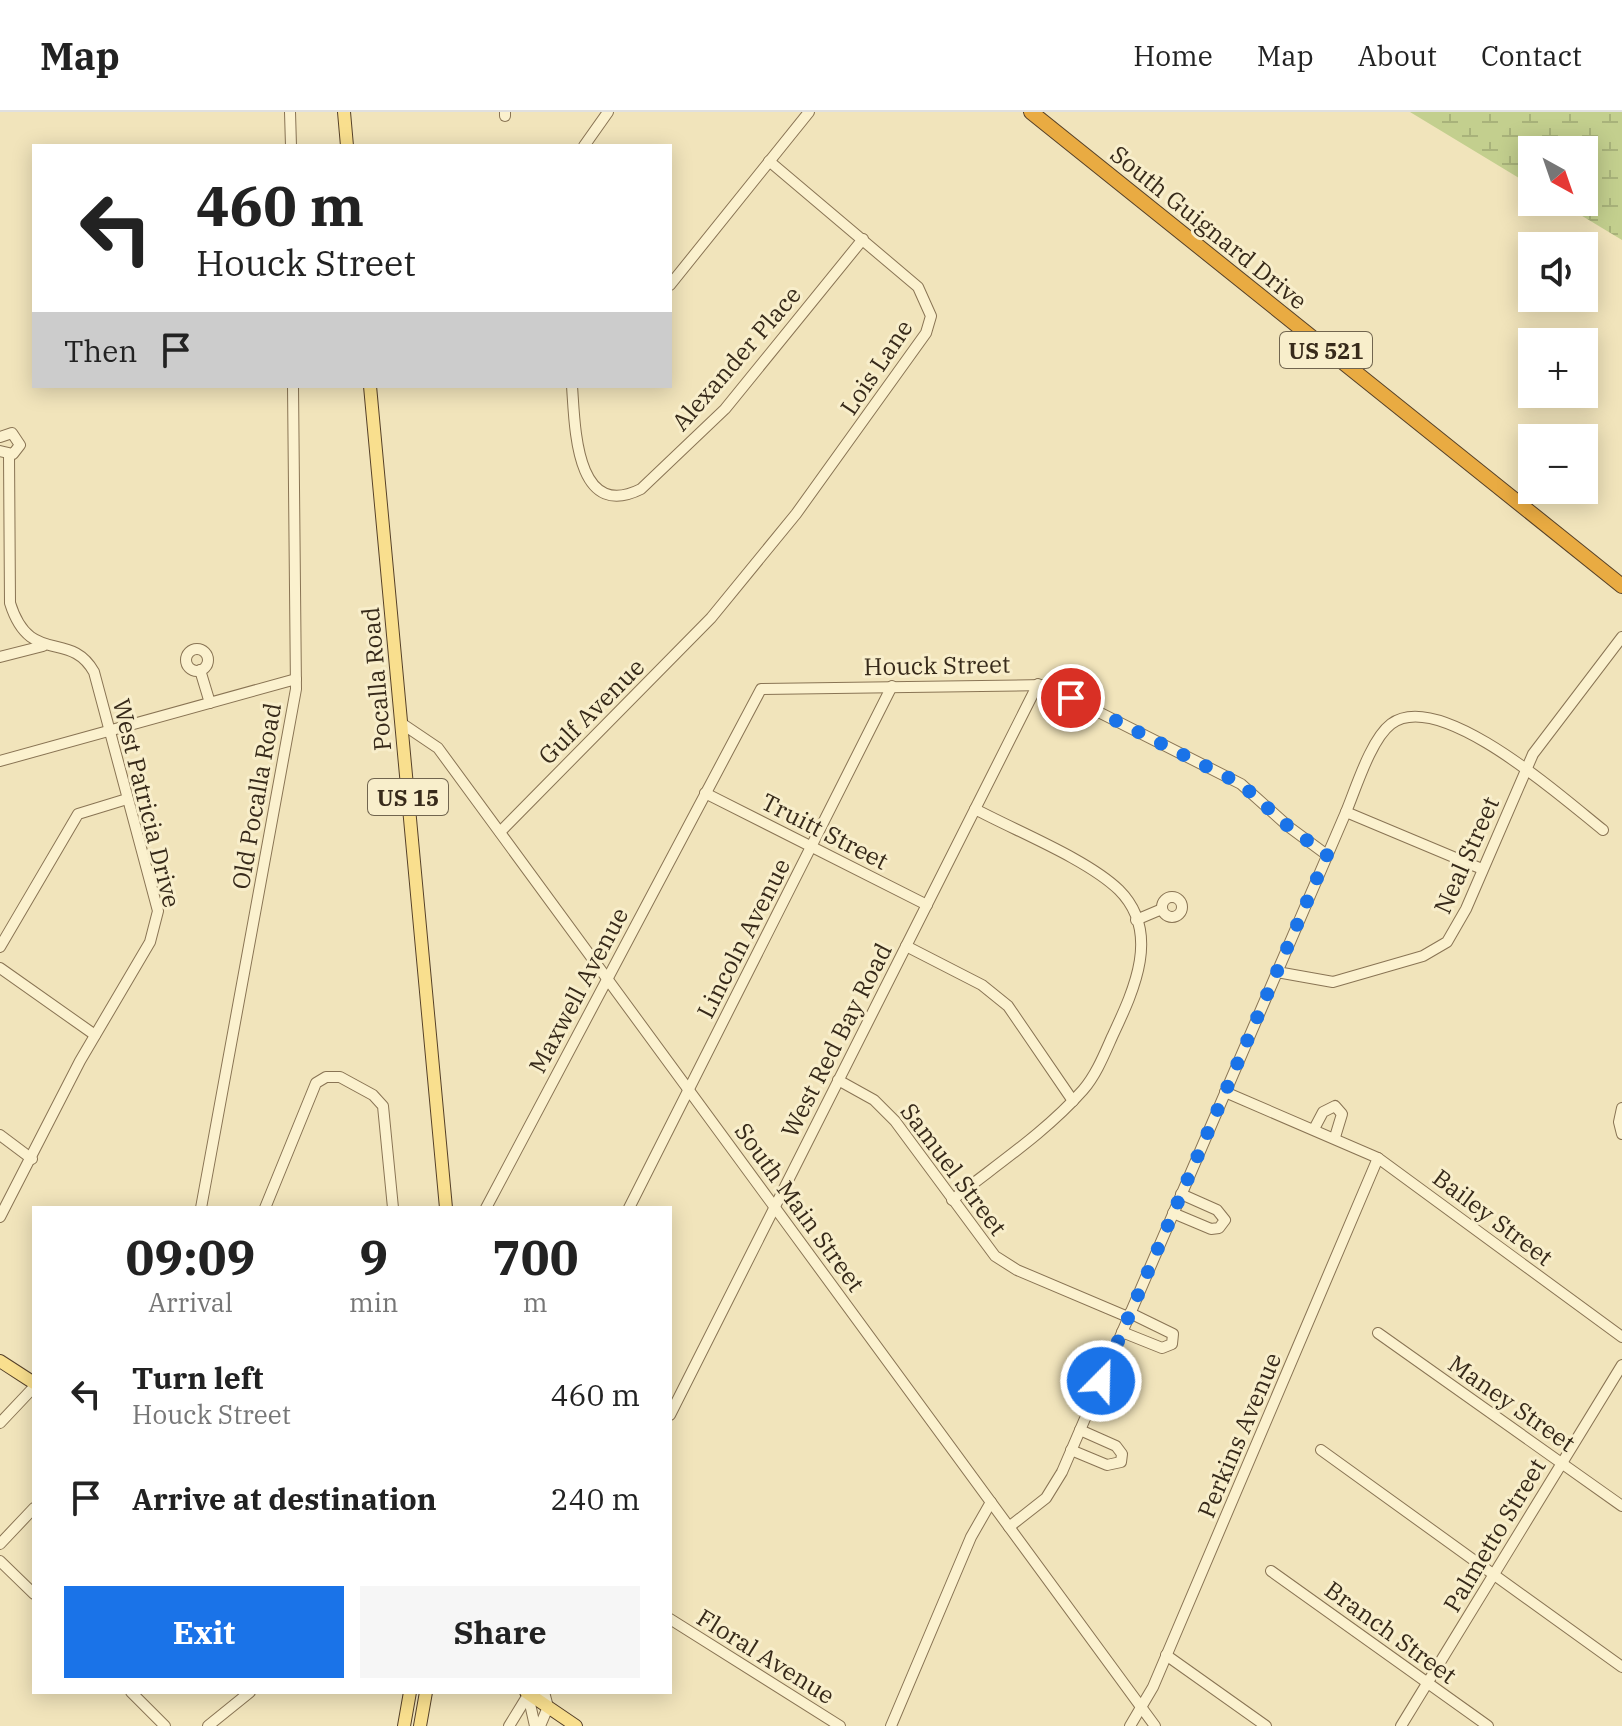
<!DOCTYPE html>
<html lang="en">
<head>
<meta charset="utf-8">
<style>
	body { margin:0; font-family:"IBM Plex Serif",serif; background:#f6f6f6; color:#222; height:100vh; display:flex; flex-direction:column; font-size:30px; white-space:nowrap }
	* { box-sizing:border-box; margin:0 }
	p { font-size:26px; color:#767676 }
	.icon { flex:none; width:44px; height:44px; fill:none; stroke:currentColor; stroke-width:2; stroke-linecap:round; stroke-linejoin:round }
	.map { position:relative; flex:1; overflow:hidden }
	.panel { position:absolute; left:32px; top:1094px; width:640px; height:488px; display:flex; flex-direction:column; background:#fff; border-radius:0px; box-shadow:0 4px 20px #0003 }
	.panel>* { flex:none }
	.hud { position:absolute; left:32px; top:32px; width:640px; height:244px; border-radius:0px; box-shadow:0 4px 20px #0003; background:#fff; color:#222; overflow:hidden }
	.needle { width:52px; rotate:140deg }
	.buttons { position:absolute; left:1518px; top:24px; display:grid; gap:16px }
	.buttons a { display:grid; place-items:center; width:80px; height:80px; border-radius:0px; background:#fff; box-shadow:0 4px 20px #0003; font-size:40px }
	.pin { position:absolute; display:grid; place-items:center; width:68px; height:68px; color:#fff; margin:-34px; border:4px solid #fff; border-radius:50%; box-shadow:0 2px 8px #0007 }
	.me { position:absolute; width:88px; margin:-44px; rotate:23deg; stroke-linejoin:round; filter:drop-shadow(0 0 6px #0008) }
	.turn { display:flex; align-items:center; gap:28px; height:168px; padding:0 32px; font-size:36px }
	.turn .icon { width:104px; height:104px; stroke-width:2.5 }
	.turn b { display:block; font-size:56px; line-height:68px }
	.then { display:flex; align-items:center; height:76px; padding:0 32px; background:#0003; gap:16px; font-size:30px }
	.eta { display:flex; justify-content:space-evenly; align-items:center; height:136px; text-align:center }
	.eta b { font-size:48px; font-weight:700; line-height:56px }
	.primary-button { display:flex; gap:16px; margin-top:auto; padding:16px 32px }
	.primary-button a { flex:1; height:92px; border-radius:0px; background:#1a73e8; color:#fff; font-size:32px; font-weight:700; line-height:92px; text-align:center }
	.primary-button a+a { background:#f6f6f6; color:#222 }
	ul { padding:0; list-style:none }
	li { display:flex; align-items:center; gap:24px; height:104px; padding:0 32px }
	li div { flex:1 }
	li b { display:block; font-size:30px }
	li em { font-style:normal }
	header { display:flex; align-items:center; gap:48px; box-sizing:border-box; height:112px; padding:0 40px; background:#fff; border-bottom:2px solid #e0e0e0 }
	header strong { font-size:38px }
	nav { display:flex; gap:44px; margin-inline-start:auto; font-size:28px }
	.map>svg:first-child { display:block }
	.wetland { fill:url(#wetland-marsh) }
	.lines { fill:none; stroke-linecap:round; stroke-linejoin:round }
	.minor-casing { stroke:#897454; stroke-width:12 }
	.major-casing { stroke:#564129; stroke-width:14 }
	.highway-casing { stroke:#564129; stroke-width:16 }
	.minor { stroke:#fbf1ce; stroke-width:10 }
	.major { stroke:#f9df8e; stroke-width:12 }
	.highway { stroke:#e9ab42; stroke-width:14 }
	.route { stroke:#1a73e8; stroke-width:14; stroke-dasharray:0 25.2 }
	.labels { text-anchor:middle; dominant-baseline:central; stroke-width:6; stroke-linejoin:round; paint-order:stroke }
	.shield { fill:#f8eecb; stroke:#71654f; stroke-width:2 }
	.shield-label { font-size:22px; font-weight:bold; fill:#372a1a }
	.street-label { font-size:24px; fill:#372a1a; stroke:#f8eecb }
</style>
</head>
<body>
<header>
<strong>Map</strong>
<nav><a>Home</a><a>Map</a><a>About</a><a>Contact</a></nav>
</header>
<div class="map">
<svg width="1622" height="1614" viewBox="0 0 1622 1614">
	<defs>
		<pattern id="wetland-marsh" width="20" height="14" patternUnits="userSpaceOnUse" patternTransform="scale(2)"><rect width="20" height="14" fill="#c3cf8e"/><path d="M1 5h8M5 5V1M11 12h8M15 12V8" fill="none" stroke="#a8b27a"/></pattern>
	</defs>
	<rect width="100%" height="100%" fill="#f1e4bb"/>
	<polygon class="wetland" points="1410,0 1622,0 1622,128 1559,90 1584,90 1584,38 1532,38 1532,74"/>
	<g class="lines">
		<g class="minor-casing">
			<g id="minor">
				<polyline points="290,0 291,34"/>
				<polyline points="505,0 505,4"/>
				<polyline points="584,34 608,0"/>
				<polyline points="670,173 809,0"/>
				<path d="M572,274C575,314 575,410 641,377L725,297L863,127"/>
				<polyline points="0,325 12,321 20,333 13,342 0,339"/>
				<circle cx="197" cy="548" r="11"/>
				<polyline points="0,545 43,534"/>
				<polyline points="200,558 210,591"/>
				<polyline points="401,611 438,636 1155,1614"/>
				<polyline points="0,649 296,567"/>
				<polyline points="705,681 927,793"/>
				<polyline points="1346,700 1482,757"/>
				<polyline points="500,720 711,506 796,402 926,221 931,204 918,175 769,49"/>
				<circle cx="1172" cy="795" r="10"/>
				<polyline points="1136,808 1162,797"/>
				<polyline points="906,834 982,873 1008,894 1073,989"/>
				<polyline points="0,835 78,702 127,687"/>
				<polyline points="0,856 95,923"/>
				<polyline points="1277,860 1333,870 1423,844 1447,830 1466,797 1533,642 1622,525"/>
				<polyline points="838,968 874,988 895,1009 995,1144 1017,1158 1128,1205"/>
				<polyline points="1225,980 1378,1046 1622,1225"/>
				<polyline points="1622,996 1619,1010 1622,1022"/>
				<polyline points="1314,1017 1323,1000 1335,994 1342,1002 1335,1025"/>
				<polyline points="0,1023 32,1047"/>
				<path d="M952,1088C996,1053 1046,1020 1083,978C1096,963 1104,943 1112,925C1133,880 1162,821 1119,778C1087,747 1016,719 975,697"/>
				<polyline points="201,1096 296,577 293,274"/>
				<polyline points="265,1096 316,971 326,965 340,965 373,983 383,994 393,1096"/>
				<polyline points="486,1096 761,577 1045,573 1241,672 1289,715 1327,743"/>
				<polyline points="629,1096 892,574"/>
				<polyline points="1173,1101 1211,1117 1219,1116 1225,1108 1217,1098 1181,1082"/>
				<path d="M0,1105L80,949L150,830L158,799L94,560C70,517 30,555 10,491L9,343"/>
				<polyline points="1122,1220 1162,1236 1172,1232 1173,1222 1130,1201"/>
				<polyline points="1378,1221 1622,1394"/>
				<polyline points="670,1303 1038,572"/>
				<polyline points="0,1311 34,1275"/>
				<polyline points="1071,1338 1107,1353 1121,1350 1122,1342 1116,1334 1080,1318"/>
				<polyline points="1321,1338 1622,1555"/>
				<path d="M1009,1415L1046,1386L1062,1360L1346,700C1356,676 1371,627 1391,612C1440,575 1565,688 1603,718"/>
				<polyline points="0,1432 34,1396"/>
				<polyline points="0,1449 34,1482"/>
				<polyline points="1271,1459 1488,1614"/>
				<polyline points="670,1507 840,1614"/>
				<polyline points="1166,1543 1266,1614"/>
				<polyline points="131,1580 165,1614"/>
				<polyline points="528,1583 535,1614"/>
				<polyline points="208,1614 250,1580"/>
				<polyline points="509,1614 528,1583"/>
				<polyline points="540,1614 548,1595 544,1580"/>
				<polyline points="891,1614 971,1425 991,1390"/>
				<polyline points="1130,1614 1153,1575 1378,1046"/>
				<polyline points="1401,1614 1622,1253"/>
			</g>
		</g>
		<g class="major-casing">
			<g id="major">
				<polyline points="344,0 347,34"/>
				<polyline points="370,274 446,1096"/>
				<polyline points="0,1249 34,1271"/>
				<polyline points="526,1580 576,1614"/>
				<polyline points="404,1614 410,1580"/>
				<polyline points="420,1614 426,1580"/>
			</g>
		</g>
		<g class="highway-casing">
			<polyline id="highway" points="1031,0 1622,474"/>
		</g>
		<use href="#minor" class="minor"/>
		<use href="#major" class="major"/>
		<use href="#highway" class="highway"/>
	</g>
	<g class="lines">
		<polyline class="route" points="1071,586 1241,672 1289,715 1327,743 1101,1269"/>
	</g>
	<g class="labels">
		<g class="shield">
			<rect x="1280" y="220" width="92" height="36" rx="6"/>
			<rect x="368" y="667" width="80" height="36" rx="6"/>
		</g>
		<g class="shield-label">
			<text x="1326" y="238">US 521</text>
			<text x="408" y="685">US 15</text>
		</g>
		<g class="street-label">
			<text transform="translate(1209 115) rotate(39)">South Guignard Drive</text>
			<text transform="translate(736 246) rotate(-49)">Alexander Place</text>
			<text transform="translate(876 255) rotate(-56)">Lois Lane</text>
			<text transform="translate(937 553) rotate(-1)">Houck Street</text>
			<text transform="translate(376 567) rotate(-95)">Pocalla Road</text>
			<text transform="translate(591 599) rotate(-45)">Gulf Avenue</text>
			<text transform="translate(256 684) rotate(-80)">Old Pocalla Road</text>
			<text transform="translate(147 691) rotate(76)">West Patricia Drive</text>
			<text transform="translate(825 719) rotate(27)">Truitt Street</text>
			<text transform="translate(1466 743) rotate(-66)">Neal Street</text>
			<text transform="translate(743 826) rotate(-63)">Lincoln Avenue</text>
			<text transform="translate(578 878) rotate(-62)">Maxwell Avenue</text>
			<text transform="translate(836 928) rotate(-63)">West Red Bay Road</text>
			<text transform="translate(954 1057) rotate(53)">Samuel Street</text>
			<text transform="translate(800 1095) rotate(54)">South Main Street</text>
			<text transform="translate(1493 1105) rotate(37)">Bailey Street</text>
			<text transform="translate(1512 1291) rotate(35)">Maney Street</text>
			<text transform="translate(1239 1323) rotate(-67)">Perkins Avenue</text>
			<text transform="translate(1494 1423) rotate(-59)">Palmetto Street</text>
			<text transform="translate(1391 1520) rotate(36)">Branch Street</text>
			<text transform="translate(766 1544) rotate(32)">Floral Avenue</text>
		</g>
	</g>
</svg>
<div class="buttons">
<a><svg class="needle" viewBox="-14 -14 28 28"><path d="M0-13l5 13h-10z" fill="#e53935"/><path d="M0 13l5-13h-10z" fill="#767676"/></svg></a>
<a><svg class="icon" aria-label="sound" viewBox="0 0 24 24"><path d="M4 9h4l5-4v14l-5-4H4zM17 9q2 3 0 6"/></svg></a>
<a>+</a>
<a>−</a>
</div>
<div class="pin" style="left:1071px;top:586px;background:#d93025"><svg class="icon" aria-label="arrive" viewBox="0 0 24 24"><path d="M6 21V4h12l-3 4 3 4H6"/></svg></div>
<svg class="me" style="left:1101px;top:1269px" viewBox="-20 -20 40 40"><circle r="17" fill="#1a73e8" stroke="#fff" stroke-width="3"/><path d="M0-11L8 9 0 5-8 9z" fill="#fff"/></svg>
<div class="hud">
<div class="turn"><svg class="icon" aria-label="left" viewBox="0 0 24 24"><path d="M17 20v-9H6M10 6l-5 5 5 5"/></svg><div><b>460 m</b>Houck Street</div></div>
<div class="then">Then<svg class="icon" aria-label="arrive" viewBox="0 0 24 24"><path d="M6 21V4h12l-3 4 3 4H6"/></svg></div>
</div>
<section class="panel">
<div class="eta">
<div><b>09:09</b><p>Arrival</p></div>
<div><b>9</b><p>min</p></div>
<div><b>700</b><p>m</p></div>
</div>
<ul>
<li><svg class="icon" aria-label="left" viewBox="0 0 24 24"><path d="M17 20v-9H6M10 6l-5 5 5 5"/></svg><div><b>Turn left</b><p>Houck Street</p></div><em>460 m</em></li>
<li><svg class="icon" aria-label="arrive" viewBox="0 0 24 24"><path d="M6 21V4h12l-3 4 3 4H6"/></svg><div><b>Arrive at destination</b></div><em>240 m</em></li>
</ul>
<div class="primary-button"><a>Exit</a><a>Share</a></div>
</section>
</div>
</body>
</html>
